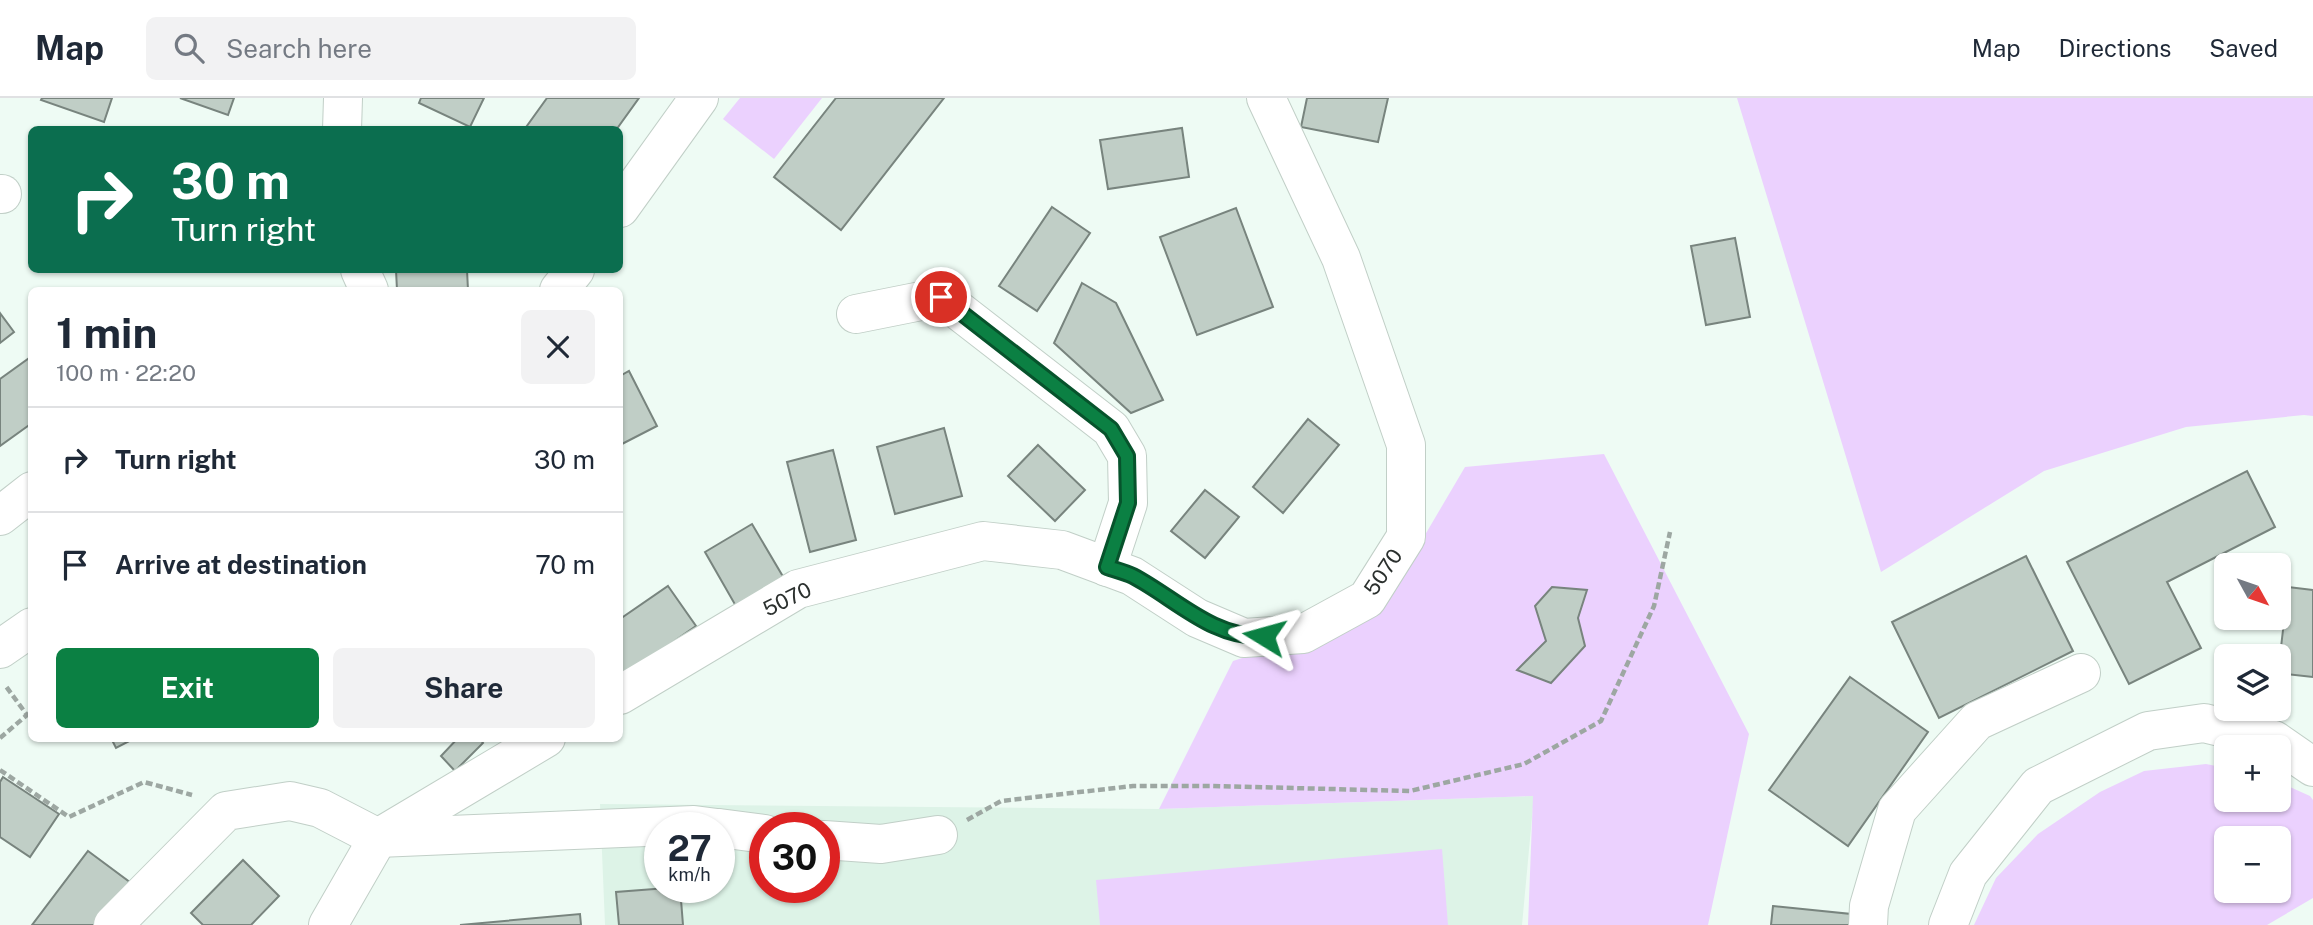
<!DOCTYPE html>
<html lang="en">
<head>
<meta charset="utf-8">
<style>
	body { margin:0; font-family:"Public Sans",sans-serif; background:#f2f2f3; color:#1f2937; height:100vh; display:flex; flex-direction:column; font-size:26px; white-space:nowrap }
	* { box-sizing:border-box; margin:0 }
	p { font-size:23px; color:#747a83 }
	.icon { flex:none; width:38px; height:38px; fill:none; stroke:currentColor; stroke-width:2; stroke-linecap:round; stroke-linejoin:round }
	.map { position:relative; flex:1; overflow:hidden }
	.side { position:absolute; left:28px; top:189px; width:595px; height:455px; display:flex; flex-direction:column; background:#fff; border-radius:10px; box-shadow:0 2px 5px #0004 }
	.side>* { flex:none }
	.banner { position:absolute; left:28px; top:28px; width:595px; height:147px; border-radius:10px; box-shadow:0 2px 5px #0004; background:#0b6e4f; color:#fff; overflow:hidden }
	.needle { width:46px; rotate:130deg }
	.controls { position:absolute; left:2214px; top:455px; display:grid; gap:14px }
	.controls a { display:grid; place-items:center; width:77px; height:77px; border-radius:10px; background:#fff; box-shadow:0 2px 5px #0004; font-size:35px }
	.speed { position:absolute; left:644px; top:714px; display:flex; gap:14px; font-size:35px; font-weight:700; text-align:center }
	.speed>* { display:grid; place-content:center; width:91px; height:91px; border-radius:50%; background:#fff; box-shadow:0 2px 5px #0004; line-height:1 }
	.speed small { font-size:18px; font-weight:400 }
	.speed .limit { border:10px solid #d22; background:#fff; color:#111 }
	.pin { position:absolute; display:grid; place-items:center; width:60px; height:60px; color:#fff; margin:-30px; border:4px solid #fff; border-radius:50%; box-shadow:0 2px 7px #0007 }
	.me { position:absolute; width:77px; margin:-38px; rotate:278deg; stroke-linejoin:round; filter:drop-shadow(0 0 5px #0008) }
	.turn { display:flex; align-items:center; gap:24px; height:147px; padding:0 28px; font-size:32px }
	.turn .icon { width:91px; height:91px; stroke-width:2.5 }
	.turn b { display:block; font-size:49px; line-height:60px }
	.round { display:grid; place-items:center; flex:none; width:74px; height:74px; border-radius:10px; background:#f2f2f3 }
	.headline { display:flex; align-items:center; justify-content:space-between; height:119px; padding:0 28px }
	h1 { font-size:42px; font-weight:700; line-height:52px }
	.action { display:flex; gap:14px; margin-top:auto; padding:14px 28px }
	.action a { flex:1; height:80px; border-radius:10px; background:#0b8043; color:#fff; font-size:28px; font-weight:700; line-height:80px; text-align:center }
	.action a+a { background:#f2f2f3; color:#1f2937 }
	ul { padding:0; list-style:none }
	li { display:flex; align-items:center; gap:21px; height:105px; padding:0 28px; border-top:2px solid #e0e1e3 }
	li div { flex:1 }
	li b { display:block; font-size:26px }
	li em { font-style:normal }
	header { display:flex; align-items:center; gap:42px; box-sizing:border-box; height:98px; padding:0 35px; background:#fff; border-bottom:2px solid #e0e1e3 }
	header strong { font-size:33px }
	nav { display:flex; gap:38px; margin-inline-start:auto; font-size:24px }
	.search { width:490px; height:63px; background:#f2f2f3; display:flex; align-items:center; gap:18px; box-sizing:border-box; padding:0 24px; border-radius:10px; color:#747a83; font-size:26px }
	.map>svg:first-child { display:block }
	.built { fill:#ddf3e7; fill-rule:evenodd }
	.green { fill:#ebd1fe; fill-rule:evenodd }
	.building { fill:#c0cec6; stroke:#78847e; stroke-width:2 }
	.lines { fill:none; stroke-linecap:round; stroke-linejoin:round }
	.minor-casing { stroke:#c1cfc7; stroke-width:40 }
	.path { stroke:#9da7a2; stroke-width:4.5; stroke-dasharray:7 3.5; stroke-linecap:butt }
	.minor { stroke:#fff; stroke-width:38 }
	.route-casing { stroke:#07532c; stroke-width:18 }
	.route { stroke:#0b8043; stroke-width:12 }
	.labels { text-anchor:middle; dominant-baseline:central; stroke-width:7; stroke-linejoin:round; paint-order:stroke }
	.street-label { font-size:21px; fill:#2b302e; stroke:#fff }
</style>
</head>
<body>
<header>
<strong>Map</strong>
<div class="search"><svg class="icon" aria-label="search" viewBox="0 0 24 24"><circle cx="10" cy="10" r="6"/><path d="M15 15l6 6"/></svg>Search here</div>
<nav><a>Map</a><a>Directions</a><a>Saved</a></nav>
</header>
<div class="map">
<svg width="2313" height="827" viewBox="0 0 2313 827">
	<rect width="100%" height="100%" fill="#eefbf4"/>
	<path class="built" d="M1534,698L1522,827H605L600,706L1159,711ZM660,730H719V789H660ZM765,730H824V789H765Z"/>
	<g class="green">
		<polygon points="740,0 822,0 774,61 723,21"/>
		<polygon points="1737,0 2313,0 2313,318 2304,317 2186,329 2044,373 1881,474"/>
		<polygon points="1604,356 1749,636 1708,827 1528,827 1533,698 1159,711 1233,563 1379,515 1465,369"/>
		<path d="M2206,666L2226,670V702H2278L2279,684L2310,698L2313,702V800L2267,827H1974L1996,780L2038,736L2100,694L2144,673ZM2226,740H2278V793H2226Z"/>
		<polygon points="1442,751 1448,827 1100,827 1096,782"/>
	</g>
	<g class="building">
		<polygon points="42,0 112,0 104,24 41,2"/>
		<polygon points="180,0 234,0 228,17"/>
		<polygon points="421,0 484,0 470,29 419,5"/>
		<polygon points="547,0 639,0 616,32 524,32"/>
		<polygon points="836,0 944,0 841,132 774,79"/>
		<polygon points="1307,0 1388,0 1378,44 1301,29"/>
		<polygon points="1182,30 1189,79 1108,91 1100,42"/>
		<polygon points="1052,109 1090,135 1037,213 999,188"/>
		<polygon points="1236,110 1273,209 1197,237 1160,139"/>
		<polygon points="1735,140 1750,219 1706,227 1691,148"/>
		<polygon points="396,172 467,172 468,192 397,192"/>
		<polygon points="1082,185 1116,205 1163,302 1131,315 1054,245"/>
		<polygon points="0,215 14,234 0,245"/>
		<polygon points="32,258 32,325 0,348 0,281"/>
		<polygon points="629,273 657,328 620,347 620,278"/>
		<polygon points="1308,321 1339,347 1283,415 1253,389"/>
		<polygon points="944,330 962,398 895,416 877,349"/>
		<polygon points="1038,347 1085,392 1055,423 1008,378"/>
		<polygon points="833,352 856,442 810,454 787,364"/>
		<polygon points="2247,373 2275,429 2167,484 2201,550 2129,586 2067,464"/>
		<polygon points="1205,392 1239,419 1205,460 1171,433"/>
		<polygon points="752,426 785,482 737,510 705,454"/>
		<polygon points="2026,458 2073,553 1939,620 1892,524"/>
		<polygon points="668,488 696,528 622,579 620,576 620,521"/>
		<polygon points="1552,489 1587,492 1578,520 1585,548 1551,585 1517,572 1546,543 1535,508"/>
		<polygon points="2288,489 2313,492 2313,579 2278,575"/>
		<polygon points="1850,579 1928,634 1848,748 1769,692"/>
		<polygon points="111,640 135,640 116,650"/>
		<polygon points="458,640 479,640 483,645 455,673 441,658"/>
		<polygon points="3,679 59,716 30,759 0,739 0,684"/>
		<polygon points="88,753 131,785 99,827 32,827"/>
		<polygon points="243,762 279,798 251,827 203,827 191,815"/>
		<polygon points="680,789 683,827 619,827 616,794"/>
		<polygon points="1773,808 1851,816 1850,827 1771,827"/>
		<polygon points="580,816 581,827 460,827"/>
	</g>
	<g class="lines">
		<g class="minor-casing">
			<g id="minor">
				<polyline points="342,32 343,0"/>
				<polyline points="0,96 2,96"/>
				<polyline points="620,110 699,0"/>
				<polyline points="360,172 369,192"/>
				<polyline points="559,192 575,172"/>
				<polyline points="856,216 941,199 1111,331 1127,358 1128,405 1107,469"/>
				<polyline points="0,418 32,393"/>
				<polyline points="0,551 32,529"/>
				<polyline points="620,597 798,491 983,443 1062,452 1132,478 1197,520 1244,540 1303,536 1367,501 1406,439 1406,347 1341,160 1266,0"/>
				<polyline points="719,730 765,736"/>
				<polyline points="824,742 881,746 938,737"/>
				<polyline points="113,827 226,713 290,703 320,710 378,740 694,727 717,730"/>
				<polyline points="328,827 378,740 546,640"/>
				<polyline points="1868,827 1869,808 1897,712 1977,623 2081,575"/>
				<polyline points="1948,827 1968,776 2038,688 2148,633 2204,625 2274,642 2313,669"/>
			</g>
		</g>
		<g class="path">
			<polyline points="0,640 27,617 5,587"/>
			<polyline points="0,672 69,719 144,684 192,697"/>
			<polyline points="967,722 1001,703 1133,688 1213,688 1410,693 1524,666 1601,623 1654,508 1670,434"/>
		</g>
		<use href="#minor" class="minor"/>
	</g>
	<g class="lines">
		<g class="route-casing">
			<path id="route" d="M941,199L1111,331L1127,358L1128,405L1107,469C1116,472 1125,474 1133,478C1175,500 1213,541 1264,538"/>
		</g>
		<use href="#route" class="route"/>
	</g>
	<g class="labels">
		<g class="street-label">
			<text transform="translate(1383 474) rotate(-56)">5070</text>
			<text transform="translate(787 501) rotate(-26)">5070</text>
		</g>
	</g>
</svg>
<div class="controls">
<a><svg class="needle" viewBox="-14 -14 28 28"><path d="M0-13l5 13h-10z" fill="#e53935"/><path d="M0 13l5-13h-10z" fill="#747a83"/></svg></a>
<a><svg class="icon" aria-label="layers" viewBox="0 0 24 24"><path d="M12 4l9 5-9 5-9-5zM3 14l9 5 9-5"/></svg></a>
<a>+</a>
<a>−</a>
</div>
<div class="speed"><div>27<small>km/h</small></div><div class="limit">30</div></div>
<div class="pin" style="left:941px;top:199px;background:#d93025"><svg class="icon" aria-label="arrive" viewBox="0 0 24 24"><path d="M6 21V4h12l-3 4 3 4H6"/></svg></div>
<svg class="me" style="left:1264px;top:538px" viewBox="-20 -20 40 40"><path d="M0-17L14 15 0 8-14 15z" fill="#0b8043" stroke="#fff" stroke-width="4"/></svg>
<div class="banner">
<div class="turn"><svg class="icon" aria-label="right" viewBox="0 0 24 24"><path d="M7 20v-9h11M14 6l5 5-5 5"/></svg><div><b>30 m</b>Turn right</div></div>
</div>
<section class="side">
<div class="headline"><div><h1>1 min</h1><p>100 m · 22:20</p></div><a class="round"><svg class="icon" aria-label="close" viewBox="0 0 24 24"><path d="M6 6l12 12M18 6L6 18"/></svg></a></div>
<ul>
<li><svg class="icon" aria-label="right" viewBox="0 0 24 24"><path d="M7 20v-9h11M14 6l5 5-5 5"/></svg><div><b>Turn right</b></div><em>30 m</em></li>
<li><svg class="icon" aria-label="arrive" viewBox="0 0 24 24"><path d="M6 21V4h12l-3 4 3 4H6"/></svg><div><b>Arrive at destination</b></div><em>70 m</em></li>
</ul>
<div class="action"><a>Exit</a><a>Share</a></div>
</section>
</div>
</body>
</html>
